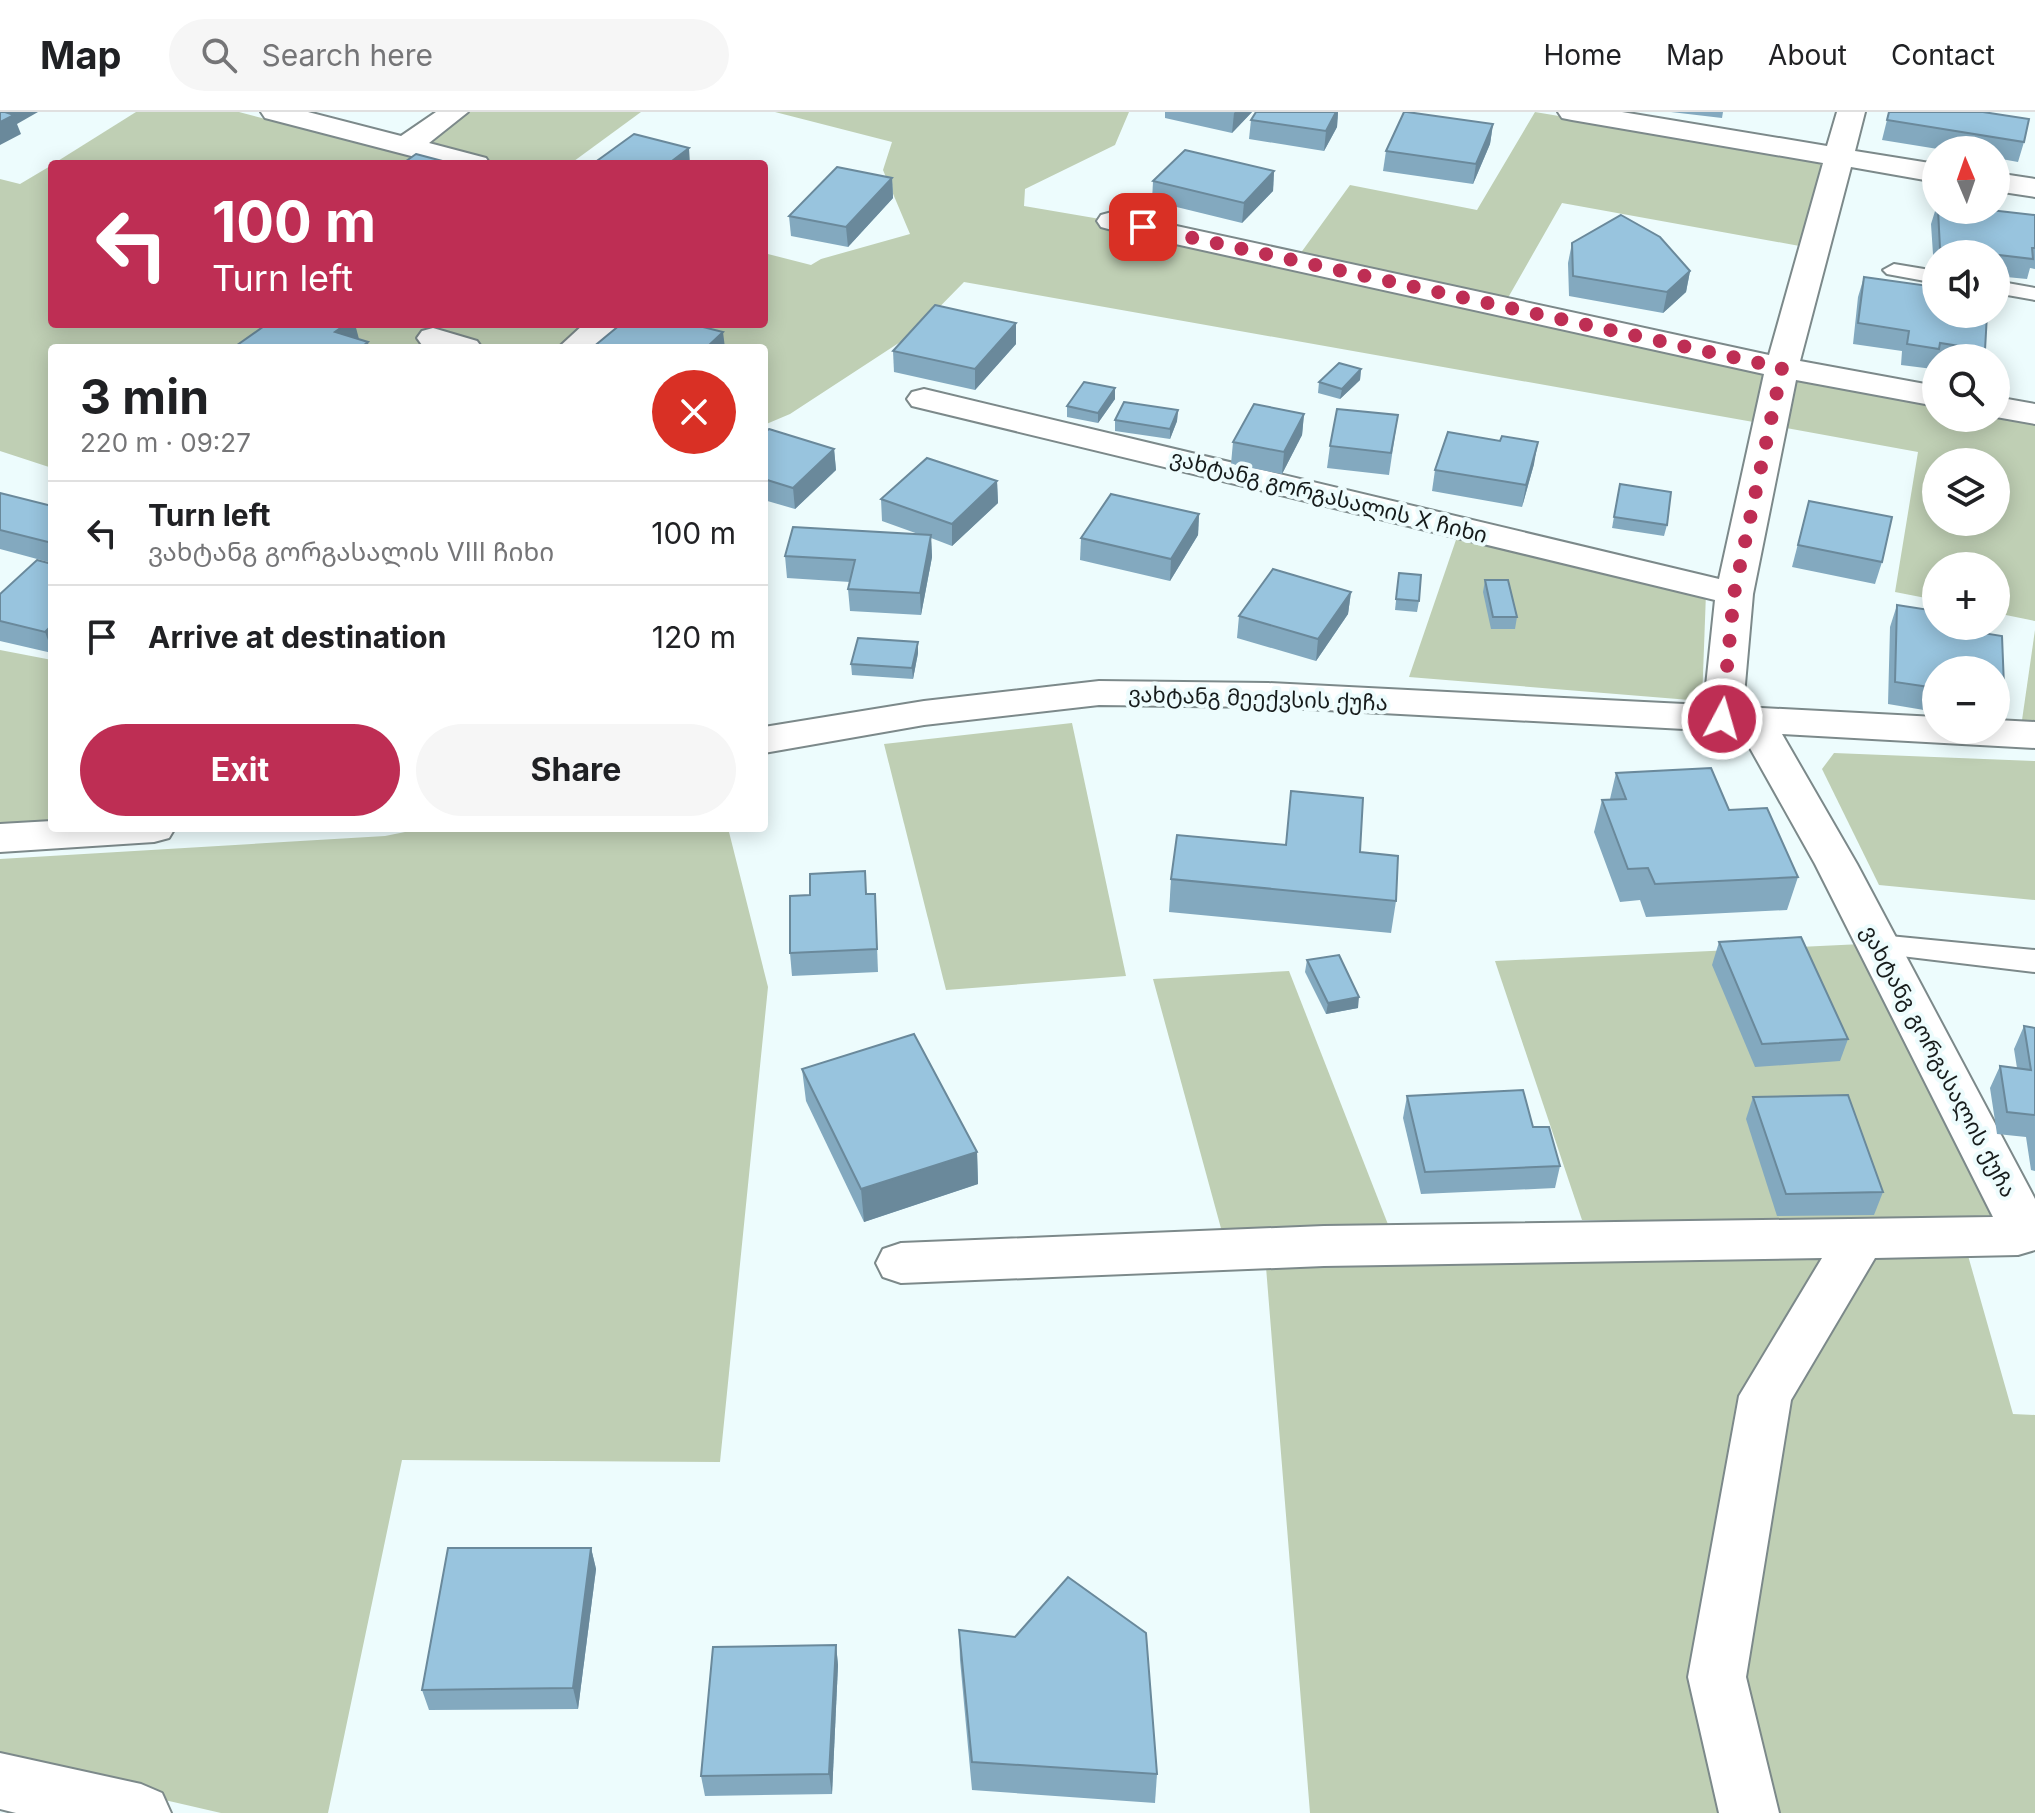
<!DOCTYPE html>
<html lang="en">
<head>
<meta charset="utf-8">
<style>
	body { margin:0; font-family:Inter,"Noto Sans Georgian",sans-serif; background:#f6f6f6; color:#202124; height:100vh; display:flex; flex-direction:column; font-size:30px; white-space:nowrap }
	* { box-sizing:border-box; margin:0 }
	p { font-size:26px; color:#757577 }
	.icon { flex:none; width:44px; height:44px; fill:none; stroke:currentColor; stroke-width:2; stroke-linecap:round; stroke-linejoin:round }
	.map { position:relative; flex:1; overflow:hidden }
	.sheet { position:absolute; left:48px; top:232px; width:720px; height:488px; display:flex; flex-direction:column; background:#fff; border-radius:8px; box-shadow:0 4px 20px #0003 }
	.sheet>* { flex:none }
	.guide { position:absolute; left:48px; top:48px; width:720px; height:168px; border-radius:8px; box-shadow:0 4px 20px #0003; background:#be2e54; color:#fff; overflow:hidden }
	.needle { width:52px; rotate:358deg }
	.controls { position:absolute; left:1922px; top:24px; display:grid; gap:16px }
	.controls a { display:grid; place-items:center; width:88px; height:88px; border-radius:50%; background:#fff; box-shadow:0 4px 20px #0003; font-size:40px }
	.pin { position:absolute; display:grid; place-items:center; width:68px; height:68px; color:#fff; margin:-34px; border-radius:16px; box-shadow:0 4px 12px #0006 }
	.me { position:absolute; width:88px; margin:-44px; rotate:6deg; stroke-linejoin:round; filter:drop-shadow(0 0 6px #0008) }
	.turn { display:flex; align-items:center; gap:28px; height:168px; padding:0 32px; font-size:36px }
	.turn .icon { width:104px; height:104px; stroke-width:2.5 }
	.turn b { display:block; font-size:56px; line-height:68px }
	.round { display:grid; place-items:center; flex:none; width:84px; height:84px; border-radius:42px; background:#f6f6f6 }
	.summary { display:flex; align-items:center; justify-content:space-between; height:136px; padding:0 32px }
	h1 { font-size:48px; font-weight:700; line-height:60px }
	.action { display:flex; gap:16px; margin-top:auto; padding:16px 32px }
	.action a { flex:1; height:92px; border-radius:48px; background:#be2e54; color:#fff; font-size:32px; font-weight:700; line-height:92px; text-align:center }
	.action a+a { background:#f6f6f6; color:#202124 }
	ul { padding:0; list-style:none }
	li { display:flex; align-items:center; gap:24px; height:104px; padding:0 32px; border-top:2px solid #e0e0e0 }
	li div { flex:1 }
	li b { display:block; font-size:30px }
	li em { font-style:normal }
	header { display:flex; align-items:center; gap:48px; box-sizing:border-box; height:112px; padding:0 40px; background:#fff; border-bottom:2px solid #e0e0e0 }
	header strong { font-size:38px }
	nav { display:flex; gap:44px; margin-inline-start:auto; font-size:28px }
	.search { width:560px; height:72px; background:#f6f6f6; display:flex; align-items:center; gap:20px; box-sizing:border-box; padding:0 28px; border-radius:44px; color:#757577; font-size:30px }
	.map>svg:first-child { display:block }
	.green { fill:#bfcfb4; fill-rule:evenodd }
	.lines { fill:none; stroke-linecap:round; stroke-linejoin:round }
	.lane-casing { stroke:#7c898a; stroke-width:4 }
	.street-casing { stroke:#7c898a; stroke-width:4 }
	.lane { fill:#fff; fill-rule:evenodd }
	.street { fill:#fff; fill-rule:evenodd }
	.wall { fill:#83a9bf }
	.shaded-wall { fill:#6a899b }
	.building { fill:#98c4de; stroke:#6a899b; stroke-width:2 }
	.route { stroke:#be2e54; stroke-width:14; stroke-dasharray:0 25.2 }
	.labels { text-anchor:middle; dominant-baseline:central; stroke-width:8; stroke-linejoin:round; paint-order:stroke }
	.street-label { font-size:22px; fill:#171c1c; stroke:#edfcfd }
</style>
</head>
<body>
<header>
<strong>Map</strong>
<div class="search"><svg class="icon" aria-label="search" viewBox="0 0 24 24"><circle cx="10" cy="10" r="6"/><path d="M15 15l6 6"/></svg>Search here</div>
<nav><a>Home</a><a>Map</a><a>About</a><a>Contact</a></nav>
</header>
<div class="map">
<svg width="2035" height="1701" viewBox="0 0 2035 1701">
	<rect width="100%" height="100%" fill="#edfcfd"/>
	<g class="green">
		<polygon points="136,0 239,0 421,48 416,52 53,52"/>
		<polygon points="464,0 641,0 570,52 499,52 420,31"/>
		<polygon points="775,0 1129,0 1115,33 1025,77 1024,94 1106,108 1772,261 1759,311 964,170 914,221 790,302 764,313 764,236 52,236 52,356 0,339 0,67 20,72 52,53 52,212 764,212 764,141 811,153 821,147 910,122 883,58 892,30"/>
		<polygon points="1535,0 1828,49 1805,135 1562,91 1505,191 1300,142 1350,73 1477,98"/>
		<path d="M1782,256L1936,284V306H1996V295L2035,302V509L1996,501V454H1936V488L1895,480L1918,340L1770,313ZM1936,350H1996V410H1936Z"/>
		<polygon points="1458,422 1706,481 1702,589 1409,565"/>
		<polygon points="2035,518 2035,623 2020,622"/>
		<polygon points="0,538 52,548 52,710 0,713"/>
		<polygon points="1072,611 1126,864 946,878 884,632"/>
		<polygon points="1834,641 2035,649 2035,788 1879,773 1822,657"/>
		<polygon points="425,716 728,716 768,875 720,1350 402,1348 328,1701 221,1701 0,1650 0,747 385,724"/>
		<polygon points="1862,832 1998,1091 1993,1112 1582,1108 1495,849"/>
		<polygon points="1289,859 1389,1115 1222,1120 1153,867"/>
		<polygon points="1870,1138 1967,1140 2013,1302 2035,1303 2035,1701 1779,1701 1743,1571 1781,1292"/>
		<polygon points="1831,1140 1750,1268 1725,1701 1310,1701 1266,1155"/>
	</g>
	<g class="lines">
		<g class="lane-casing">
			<g id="lane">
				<polygon points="1894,152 1936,159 1936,171 1887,162 1883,158"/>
				<polygon points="1996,169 2035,176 2035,188 1996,181"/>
				<polygon points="1879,823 2035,838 2035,860 1868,840 1864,833 1868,826"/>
			</g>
		</g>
		<g class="street-casing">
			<g id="street">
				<polygon points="261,0 308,0 401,24 436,0 468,0 429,31 486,46 490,52 442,52 265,6"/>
				<polygon points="1558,0 1622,0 1827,34 1837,0 1865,0 1855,39 1936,52 1936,70 1851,55 1800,249 1936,274 1936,294 1796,268 1753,482 1743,595 1936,605 1936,618 1996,618 1996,608 2035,610 2035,636 1782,622 1857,752 2035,1087 2035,1138 2018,1143 1875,1146 1791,1288 1746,1565 1779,1701 1719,1701 1688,1565 1739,1284 1822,1146 1324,1154 901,1171 883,1165 876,1151 883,1137 901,1131 1324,1114 1993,1105 1815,752 1741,620 1268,595 1099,593 924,613 764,641 764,615 924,589 1099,569 1268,571 1704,593 1715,488 912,294 907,287 912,280 924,277 1719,467 1764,262 1112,118 1101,115 1097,109 1101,103 1112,100 1769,243 1823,51 1572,8 1562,6"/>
				<polygon points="1996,61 2035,67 2035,85 1996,79"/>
				<polygon points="584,212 620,212 594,236 558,236"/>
				<polygon points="433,216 477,229 482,236 422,233 417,226 422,219"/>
				<polygon points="1996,285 2035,292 2035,312 1996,305"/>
				<polygon points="52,709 52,716 175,716 169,726 154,730 0,740 0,712"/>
				<polygon points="0,1641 141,1672 162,1681 171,1701 16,1701 0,1697"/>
			</g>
		</g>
		<use href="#lane" class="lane"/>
		<use href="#street" class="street"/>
	</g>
	<g class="wall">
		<polygon points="1165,0 1252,0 1232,21 1165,6"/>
		<polygon points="1256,0 1338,0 1337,15 1324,39 1249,27 1251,8"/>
		<polygon points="1671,0 1723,0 1722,6"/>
		<polygon points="1889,0 2024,30 2018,50 1996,46 1996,38 1944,38 1882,28"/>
		<polygon points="1493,12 1490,32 1473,72 1383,59 1386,39"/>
		<polygon points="1274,59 1273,79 1242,111 1152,89 1153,69"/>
		<polygon points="892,66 893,86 848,135 791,124 789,104"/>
		<polygon points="1936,96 1936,98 1990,98 2035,103 2035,157 2030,156 2027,167 1996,164 1996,142 1936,142 1936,157 1934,157 1931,112"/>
		<polygon points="1572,131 1690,159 1686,180 1663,201 1569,184 1568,151"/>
		<polygon points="1864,165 1985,238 1983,246 1936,246 1936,253 1934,252 1933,257 1901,253 1902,239 1853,232 1858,185"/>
		<polygon points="1016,232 975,278 894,260 893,239"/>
		<polygon points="1361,257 1360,268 1340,287 1318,281 1319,270"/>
		<polygon points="1115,276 1115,287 1098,311 1067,305 1067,294"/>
		<polygon points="1178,298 1177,309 1170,327 1115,319 1115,308"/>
		<polygon points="1304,302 1302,323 1282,362 1231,352 1233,330"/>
		<polygon points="1398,303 1389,363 1327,356 1330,334"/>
		<polygon points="764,321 834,337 836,358 795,397 764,388"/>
		<polygon points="1500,329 1534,352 1522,395 1432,379 1435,358"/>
		<polygon points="997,369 998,391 952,434 931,426 932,445 921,503 850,499 848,477 850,470 787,466 785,444 921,423 882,409 881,387"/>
		<polygon points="1620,372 1667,413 1664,424 1612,416"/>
		<polygon points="0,381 52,394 52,451 0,437"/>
		<polygon points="1809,389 1882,450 1875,472 1792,455"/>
		<polygon points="1199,402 1198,423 1170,469 1080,448 1081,426"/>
		<polygon points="52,452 52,541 0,529 0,482"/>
		<polygon points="1399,461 1419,489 1417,500 1395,498"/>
		<polygon points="1485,468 1517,505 1515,517 1491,517 1483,480"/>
		<polygon points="1351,480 1348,502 1316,549 1237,526 1239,504"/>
		<polygon points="1897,493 1936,499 1936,514 1970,514 1970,519 2002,524 2004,574 1996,596 1996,558 1936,558 1936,600 1888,592 1890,515"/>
		<polygon points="918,541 913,567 852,563 851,552"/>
		<polygon points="1616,661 1729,698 1798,765 1787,798 1646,805 1640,788 1620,790 1594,720 1602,688 1610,687"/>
		<polygon points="1360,740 1396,789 1391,821 1169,800 1171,767"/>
		<polygon points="875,782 878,860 792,864 790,841 810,783"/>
		<polygon points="1719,830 1848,927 1840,949 1755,955 1712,853"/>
		<polygon points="1307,848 1358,896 1326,902 1305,860"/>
		<polygon points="2024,914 2035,916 2035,1059 2031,1058 2026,1025 1997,1022 1990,976 2000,954 2017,956 2014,937"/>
		<polygon points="802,957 977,1040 978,1072 864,1110 806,989"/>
		<polygon points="1407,984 1560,1054 1555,1076 1421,1082 1403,1006"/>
		<polygon points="1753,985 1883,1080 1874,1103 1777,1104 1746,1007"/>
		<polygon points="591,1436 596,1457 578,1597 429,1598 422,1578"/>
		<polygon points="959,1518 1015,1525 1157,1662 1155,1691 972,1678 960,1548"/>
		<polygon points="836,1533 838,1553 832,1682 705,1684 701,1664"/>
	</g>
	<g class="shaded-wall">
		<polygon points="0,0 38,0 17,12 21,22 0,33"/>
		<polygon points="1235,0 1252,0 1232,21 1234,1"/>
		<polygon points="1336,0 1338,0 1337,15 1324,39 1326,19"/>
		<polygon points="1493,12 1490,32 1473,72 1476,52"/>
		<polygon points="689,36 690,52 668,52"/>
		<polygon points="1274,59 1273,79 1242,111 1244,91"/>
		<polygon points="892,66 893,86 848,135 846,115"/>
		<polygon points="1690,159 1686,180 1663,201 1667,180"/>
		<polygon points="1016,211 1016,232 975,278 975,257"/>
		<polygon points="346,212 355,212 359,227 335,220"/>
		<polygon points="723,220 725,236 706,236"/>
		<polygon points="368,230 369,236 360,236"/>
		<polygon points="1361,257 1360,268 1340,287 1342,277"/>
		<polygon points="1115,276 1115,287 1098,311 1098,301"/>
		<polygon points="1178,298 1177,309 1170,327 1170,317"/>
		<polygon points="1304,302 1302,323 1282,362 1284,340"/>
		<polygon points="1538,330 1534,352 1522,395 1526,373"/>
		<polygon points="834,337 836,358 795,397 793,376"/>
		<polygon points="997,369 998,391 952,434 952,412"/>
		<polygon points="1199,402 1198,423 1170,469 1171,447"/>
		<polygon points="931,423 932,445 921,503 920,481"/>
		<polygon points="1351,480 1348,502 1316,549 1318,527"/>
		<polygon points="52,513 52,539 45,520"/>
		<polygon points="918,530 918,541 913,567 912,556"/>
		<polygon points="1359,885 1358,896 1326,902 1328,891"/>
		<polygon points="977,1040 978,1072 864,1110 861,1077"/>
		<polygon points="591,1436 596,1457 578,1597 573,1576"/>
		<polygon points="836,1533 838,1553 832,1682 829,1662"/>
	</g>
	<g class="building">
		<polygon points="0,0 5,0 14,3 0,10"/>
		<polygon points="1256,0 1336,0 1326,19 1251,8"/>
		<polygon points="1404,0 1407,0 1493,12 1476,52 1386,39"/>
		<polygon points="1889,0 1983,0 2029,7 2024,30 1887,8"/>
		<polygon points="634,22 689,36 668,52 594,51"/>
		<polygon points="1185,38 1274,59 1244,91 1153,69"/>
		<polygon points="416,42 446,50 443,52 402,52"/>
		<polygon points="837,55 892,66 846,115 789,104"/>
		<polygon points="1938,98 1990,98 2035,103 2035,136 2032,136 2033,147 1940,136"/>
		<polygon points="1621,103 1660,125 1690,159 1667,180 1573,164 1572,131"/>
		<polygon points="1864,165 1936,175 1936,202 1987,202 1985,238 1940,231 1939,237 1907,232 1909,219 1858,211"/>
		<polygon points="935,193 1016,211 975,257 893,239"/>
		<polygon points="267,212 346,212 335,220 368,230 360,236 233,236"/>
		<polygon points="621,212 691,212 723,220 706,236 592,236"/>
		<polygon points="1339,251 1361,257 1342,277 1319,270"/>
		<polygon points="1084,270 1115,276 1098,301 1067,294"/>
		<polygon points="1124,290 1178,298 1170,317 1115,308"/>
		<polygon points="1254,292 1304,302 1284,340 1233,330"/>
		<polygon points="1337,297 1398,303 1391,341 1330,334"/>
		<polygon points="769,317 834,337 793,376 764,367 764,321"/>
		<polygon points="1448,320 1500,329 1502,324 1538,330 1526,373 1435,358"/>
		<polygon points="927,346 997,369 952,412 881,387"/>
		<polygon points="1620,372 1671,380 1667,413 1614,405"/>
		<polygon points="0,381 52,394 52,431 0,418"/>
		<polygon points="1111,382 1199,402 1171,447 1081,426"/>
		<polygon points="1809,389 1892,405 1882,450 1798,433"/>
		<polygon points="793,415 931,423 920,481 848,477 855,448 785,444"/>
		<polygon points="37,448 52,452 52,513 45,520 0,509 0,482"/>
		<polygon points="1273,457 1351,480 1318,527 1239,504"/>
		<polygon points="1399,461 1421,463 1419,489 1396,487"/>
		<polygon points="1485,468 1508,468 1517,505 1493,505"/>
		<polygon points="1897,493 1936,499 1936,514 1970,514 1970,519 2002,524 2004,574 1996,573 1996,558 1936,558 1936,576 1895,570"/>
		<polygon points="858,526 918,530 912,556 851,552"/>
		<polygon points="1711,656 1729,698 1767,696 1798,765 1655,772 1648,756 1628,757 1602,688 1626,687 1616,661"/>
		<polygon points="1291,679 1363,686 1360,740 1398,744 1396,789 1171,767 1177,723 1286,733"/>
		<polygon points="865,759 866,782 875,782 877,837 790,841 790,784 810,783 810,762"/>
		<polygon points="1801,825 1848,927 1762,932 1719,830"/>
		<polygon points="1339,843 1359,885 1328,891 1307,848"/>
		<polygon points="2024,914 2035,916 2035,1003 2007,1000 2000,954 2031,958"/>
		<polygon points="914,922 977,1040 861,1077 802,957"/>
		<polygon points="1523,978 1533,1015 1549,1015 1560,1054 1425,1060 1407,984"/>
		<polygon points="1848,983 1883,1080 1786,1082 1753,985"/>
		<polygon points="448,1436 591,1436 573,1576 422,1578"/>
		<polygon points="1068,1465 1146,1521 1157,1662 972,1650 959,1518 1015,1525"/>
		<polygon points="836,1533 829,1662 701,1664 713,1535"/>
	</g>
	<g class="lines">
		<polyline class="route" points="1143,115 1782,256 1734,482 1722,607"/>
	</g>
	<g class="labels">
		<g class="street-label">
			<text transform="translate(1329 384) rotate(14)">ვახტანგ გორგასალის X ჩიხი</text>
			<text transform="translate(1258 586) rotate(2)">ვახტანგ მეექვსის ქუჩა</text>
			<text transform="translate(1939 949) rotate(62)">ვახტანგ გორგასალის ქუჩა</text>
		</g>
	</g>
</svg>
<div class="controls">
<a><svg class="needle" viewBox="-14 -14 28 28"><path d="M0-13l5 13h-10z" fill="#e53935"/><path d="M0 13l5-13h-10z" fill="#757577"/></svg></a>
<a><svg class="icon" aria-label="sound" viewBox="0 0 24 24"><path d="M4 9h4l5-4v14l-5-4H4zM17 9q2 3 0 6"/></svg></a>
<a><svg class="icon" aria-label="search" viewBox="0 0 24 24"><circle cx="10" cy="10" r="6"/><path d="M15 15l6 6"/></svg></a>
<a><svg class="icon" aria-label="layers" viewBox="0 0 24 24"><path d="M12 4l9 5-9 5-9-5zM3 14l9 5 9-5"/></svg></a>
<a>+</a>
<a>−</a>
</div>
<div class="pin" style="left:1143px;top:115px;background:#d93025"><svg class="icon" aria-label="arrive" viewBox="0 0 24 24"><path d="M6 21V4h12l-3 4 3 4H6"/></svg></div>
<svg class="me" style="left:1722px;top:607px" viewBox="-20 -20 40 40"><circle r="17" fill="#be2e54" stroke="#fff" stroke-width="3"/><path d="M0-11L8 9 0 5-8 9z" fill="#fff"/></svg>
<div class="guide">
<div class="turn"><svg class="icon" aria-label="left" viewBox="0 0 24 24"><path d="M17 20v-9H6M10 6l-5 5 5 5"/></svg><div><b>100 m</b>Turn left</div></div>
</div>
<section class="sheet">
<div class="summary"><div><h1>3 min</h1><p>220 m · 09:27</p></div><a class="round" style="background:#d93025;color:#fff"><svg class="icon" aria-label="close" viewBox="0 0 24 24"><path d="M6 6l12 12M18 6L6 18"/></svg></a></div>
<ul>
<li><svg class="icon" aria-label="left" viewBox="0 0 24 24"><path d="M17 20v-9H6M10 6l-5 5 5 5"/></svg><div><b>Turn left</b><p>ვახტანგ გორგასალის VIII ჩიხი</p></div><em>100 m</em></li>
<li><svg class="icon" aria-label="arrive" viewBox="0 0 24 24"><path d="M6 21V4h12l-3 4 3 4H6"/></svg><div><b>Arrive at destination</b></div><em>120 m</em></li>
</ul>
<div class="action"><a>Exit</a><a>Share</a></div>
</section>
</div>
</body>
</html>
